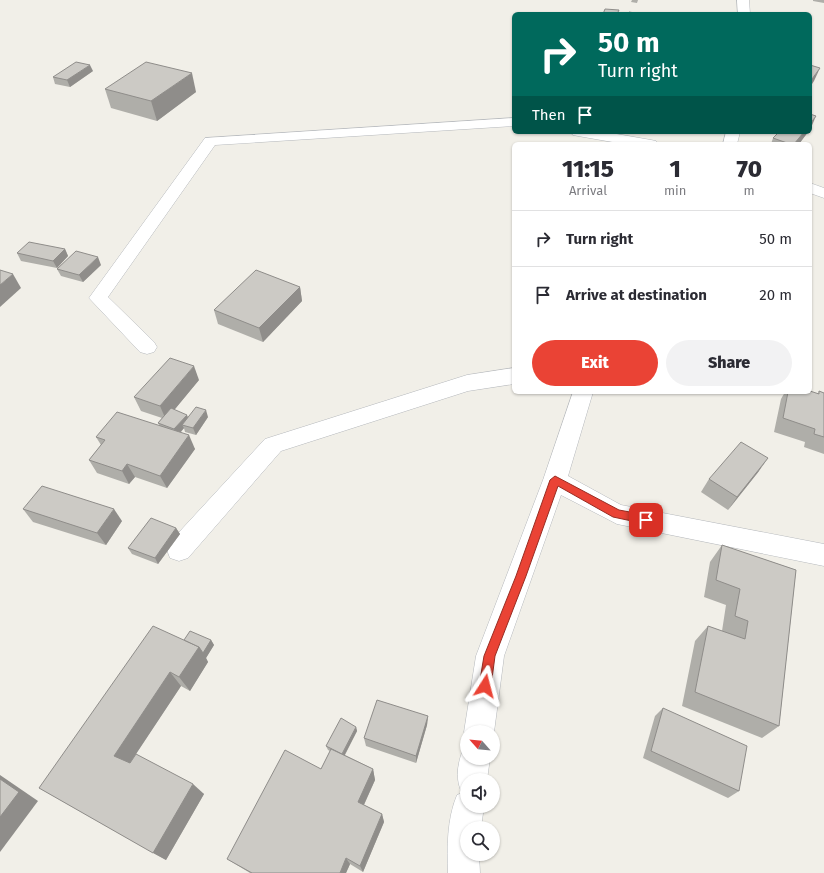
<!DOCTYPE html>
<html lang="en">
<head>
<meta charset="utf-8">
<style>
	body { margin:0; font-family:"Fira Sans",sans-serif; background:#f2f2f3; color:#2b2b33; height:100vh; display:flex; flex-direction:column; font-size:15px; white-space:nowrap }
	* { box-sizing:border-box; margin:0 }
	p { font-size:13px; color:#7c7c81 }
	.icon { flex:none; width:22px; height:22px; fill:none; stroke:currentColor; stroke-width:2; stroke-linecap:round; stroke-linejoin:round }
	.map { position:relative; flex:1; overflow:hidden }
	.sheet { position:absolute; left:512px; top:142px; width:300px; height:252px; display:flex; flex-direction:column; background:#fff; border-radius:6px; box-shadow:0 1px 3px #0004 }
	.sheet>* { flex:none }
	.guide { position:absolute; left:512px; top:12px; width:300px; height:122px; border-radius:6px; box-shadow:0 1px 3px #0004; background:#00695c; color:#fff; overflow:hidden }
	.needle { width:26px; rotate:297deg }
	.fabs { position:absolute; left:460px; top:725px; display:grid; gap:8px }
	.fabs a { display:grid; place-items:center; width:40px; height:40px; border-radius:50%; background:#fff; box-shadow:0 1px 3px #0004; font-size:20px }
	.pin { position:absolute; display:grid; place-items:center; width:34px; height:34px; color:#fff; margin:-17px; border-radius:8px; box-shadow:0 2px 6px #0006 }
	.me { position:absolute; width:44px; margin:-22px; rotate:9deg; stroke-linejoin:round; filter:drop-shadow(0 0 3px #0008) }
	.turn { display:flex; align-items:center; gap:14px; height:84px; padding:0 20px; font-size:18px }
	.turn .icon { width:52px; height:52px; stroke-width:2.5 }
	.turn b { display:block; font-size:28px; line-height:34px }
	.then { display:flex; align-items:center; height:38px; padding:0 20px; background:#0003; gap:8px; font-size:15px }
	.eta { display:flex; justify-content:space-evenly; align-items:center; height:68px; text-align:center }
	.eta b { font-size:24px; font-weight:800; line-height:28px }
	.primary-button { display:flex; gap:8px; margin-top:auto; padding:8px 20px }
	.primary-button a { flex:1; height:46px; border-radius:24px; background:#ea4335; color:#fff; font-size:16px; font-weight:800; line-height:46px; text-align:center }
	.primary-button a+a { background:#f2f2f3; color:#2b2b33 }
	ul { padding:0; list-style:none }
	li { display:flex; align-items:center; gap:12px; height:56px; padding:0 20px; border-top:1px solid #e1e1e2 }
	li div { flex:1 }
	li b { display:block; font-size:15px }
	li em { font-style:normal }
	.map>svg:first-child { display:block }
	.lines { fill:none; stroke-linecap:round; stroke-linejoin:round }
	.minor-casing { stroke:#b5b8bc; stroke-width:1 }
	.minor { fill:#fff; fill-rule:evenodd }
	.wall { fill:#afaea9 }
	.shaded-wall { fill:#8f8d8a }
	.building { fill:#cccac5; stroke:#8f8d8a }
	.route { fill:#ea4335; stroke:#982c22 }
</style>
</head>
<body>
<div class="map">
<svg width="824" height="873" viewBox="0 0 824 873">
	<rect width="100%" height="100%" fill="#f1efe8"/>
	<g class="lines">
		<g class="minor-casing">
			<g id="minor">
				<polygon points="737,0 749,0 750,14 738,14"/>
				<polygon points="514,118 514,126 215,145 108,297 154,342 157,347 154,352 147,354 140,352 89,298 205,138"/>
				<polygon points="571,132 605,132 651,140 656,141 658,144 624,144 578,136 573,135"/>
				<polygon points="726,132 740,132 737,144 723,144"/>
				<polygon points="810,183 824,188 824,198 810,193"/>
				<polygon points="514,368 514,384 468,391 281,451 188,558 179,561 170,558 167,550 170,542 265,439 467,375"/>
				<polygon points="573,392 593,392 568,476 621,505 824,544 824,566 617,524 561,495 504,656 494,732 493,734 493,732 467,732 467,738 464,732 476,656 543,480"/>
				<path d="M467,746V758H490L487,780H467V806H484L481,828H467V854H479L480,873H448C447,847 447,819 457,795L464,792L461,791C455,776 458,762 464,747Z"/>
			</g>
		</g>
		<use href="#minor" class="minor"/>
	</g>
	<g class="wall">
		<polygon points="632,0 638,0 637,3 631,2"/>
		<polygon points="813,0 824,0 824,3 813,1"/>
		<polygon points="93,71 70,87 55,84 53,77"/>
		<polygon points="105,89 196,92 157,121 111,108"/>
		<polygon points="779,132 808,132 799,144 771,144 773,138"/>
		<polygon points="65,249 68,256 57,268 21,261 17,253"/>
		<polygon points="101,265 83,282 61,276 57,269"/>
		<polygon points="300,287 302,301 263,342 218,324 214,310"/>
		<polygon points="199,380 174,410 188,417 208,417 196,435 185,432 184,428 181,432 195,449 167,488 135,477 129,484 97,473 89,460 101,445 96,437 160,426 158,423 162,418 141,411 134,397"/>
		<polygon points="819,391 824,393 824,454 804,447 805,442 774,432 781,399 785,392 810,392 818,394"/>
		<polygon points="759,471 728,510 701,492 709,479"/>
		<polygon points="23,509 122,521 106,545 33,522"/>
		<polygon points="176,528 180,534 158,564 132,554 128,548"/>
		<polygon points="722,545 796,570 779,726 762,738 682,706 695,641 708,626 722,631 726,605 704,597 710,562"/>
		<polygon points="184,640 211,640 214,645 206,658 208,662 190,691 181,686 136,754 204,794 166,860 39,788"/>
		<polygon points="663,708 739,791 728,798 643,758 655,716"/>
		<polygon points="428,716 427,725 416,763 366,746 364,738"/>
		<polygon points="356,727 357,731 345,755 373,769 375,780 364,805 382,814 384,822 363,872 350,864 346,873 250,873 227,859 321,769 330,751 328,750 326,746"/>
	</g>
	<g class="shaded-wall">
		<polygon points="90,65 93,71 70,87 67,80"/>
		<polygon points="820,68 814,81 810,87 810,83 812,79"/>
		<polygon points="192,73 196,92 157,121 151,101"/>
		<polygon points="816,116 810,130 810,124"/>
		<polygon points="804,132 808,132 799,144 794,144"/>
		<polygon points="65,249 68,256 57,268 53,261"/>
		<polygon points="98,257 101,265 83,282 79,275"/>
		<polygon points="13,274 21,288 0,307 0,285"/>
		<polygon points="300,287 302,301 263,342 259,328"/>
		<polygon points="194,366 199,380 166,420 160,406"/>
		<polygon points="206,410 208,417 196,435 193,428"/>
		<polygon points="187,415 190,422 182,425 184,428 177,436 174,429"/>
		<polygon points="189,435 195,449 167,488 160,476"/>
		<polygon points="768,458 759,471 728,510 737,497"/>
		<polygon points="127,464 135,477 129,484 122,471"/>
		<polygon points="114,509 122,521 106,545 97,533"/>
		<polygon points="176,528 180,534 158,564 155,558"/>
		<polygon points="211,640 214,645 206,658 208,662 190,691 179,677 199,647"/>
		<polygon points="170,672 181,686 128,766 114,756"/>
		<polygon points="428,716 427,725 416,763 416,756"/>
		<polygon points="356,727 357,731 343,758 342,755"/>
		<polygon points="373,769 375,780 361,811 358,802"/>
		<polygon points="0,775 38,801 0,852"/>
		<polygon points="193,784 204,794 166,860 153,853"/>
		<polygon points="382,814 384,822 363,872 360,866"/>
		<polygon points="346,858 350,864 346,873 340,873"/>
	</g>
	<g class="building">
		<polygon points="605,9 619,10 617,14 603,14"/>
		<polygon points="629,12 635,13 635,14 628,14"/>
		<polygon points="76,62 90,65 67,80 53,77"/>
		<polygon points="146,62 192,73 151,101 105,89"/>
		<polygon points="810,65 820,68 812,79 810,79"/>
		<polygon points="810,114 816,116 810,124"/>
		<polygon points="779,132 804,132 794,144 790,144 773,138"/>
		<polygon points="29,242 65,249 53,261 17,253"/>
		<polygon points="76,251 98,257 79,275 57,269"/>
		<polygon points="0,270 13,274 0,285"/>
		<polygon points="256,270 300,287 259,328 214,310"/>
		<polygon points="170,358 194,366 160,406 134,397"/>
		<polygon points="810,391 819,394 819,391 824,393 824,437 814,434 815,429 783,418 788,392 810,392"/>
		<polygon points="196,407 206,410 193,428 182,425"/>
		<polygon points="171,408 187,415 174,429 158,423"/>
		<polygon points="117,412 189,435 160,476 127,464 122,471 89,460 105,440 96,437"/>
		<polygon points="741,442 768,458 737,497 709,479"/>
		<polygon points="42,486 114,509 97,533 23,509"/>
		<polygon points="151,518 176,528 155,558 128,548"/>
		<polygon points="722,545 796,570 779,726 695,692 708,626 745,639 748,621 735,616 740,589 716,580"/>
		<polygon points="153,626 199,647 179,677 170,672 114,756 130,763 136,754 193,784 153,853 39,788"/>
		<polygon points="190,631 211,640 203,653 199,647 184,640"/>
		<polygon points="377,700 428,716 416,756 364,738"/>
		<polygon points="663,708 747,746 739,791 651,751"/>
		<polygon points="341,718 356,727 342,754 326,746"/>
		<polygon points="331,749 373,769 358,802 382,814 360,866 346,858 340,873 252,873 227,859 285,750 321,769"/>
		<polygon points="0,779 19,792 0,817"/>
	</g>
	<polygon class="route" points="555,476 619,510 646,515 651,520 646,524 613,517 558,486 526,576 495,656 491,686 489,691 485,692 481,691 479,686 484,656 516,576 550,480"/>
</svg>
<div class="fabs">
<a><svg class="needle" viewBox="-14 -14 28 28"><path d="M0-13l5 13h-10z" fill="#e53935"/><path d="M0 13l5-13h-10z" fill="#7c7c81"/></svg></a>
<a><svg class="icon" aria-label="sound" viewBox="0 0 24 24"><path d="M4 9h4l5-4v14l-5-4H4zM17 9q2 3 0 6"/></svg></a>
<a><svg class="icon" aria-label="search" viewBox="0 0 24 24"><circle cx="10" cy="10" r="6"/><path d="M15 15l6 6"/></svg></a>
</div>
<div class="pin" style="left:646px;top:520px;background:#d93025"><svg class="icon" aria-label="arrive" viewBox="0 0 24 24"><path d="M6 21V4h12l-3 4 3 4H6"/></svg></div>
<svg class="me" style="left:485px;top:686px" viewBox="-20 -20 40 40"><path d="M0-17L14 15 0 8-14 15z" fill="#ea4335" stroke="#fff" stroke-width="4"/></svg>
<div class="guide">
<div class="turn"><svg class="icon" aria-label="right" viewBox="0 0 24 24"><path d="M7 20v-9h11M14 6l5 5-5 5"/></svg><div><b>50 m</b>Turn right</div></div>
<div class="then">Then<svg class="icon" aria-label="arrive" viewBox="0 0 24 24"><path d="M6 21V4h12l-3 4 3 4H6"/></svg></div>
</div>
<section class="sheet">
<div class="eta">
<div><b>11:15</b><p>Arrival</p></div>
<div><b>1</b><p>min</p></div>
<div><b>70</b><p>m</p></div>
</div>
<ul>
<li><svg class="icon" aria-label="right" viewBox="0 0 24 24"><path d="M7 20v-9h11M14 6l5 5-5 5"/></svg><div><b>Turn right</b></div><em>50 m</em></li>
<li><svg class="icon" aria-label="arrive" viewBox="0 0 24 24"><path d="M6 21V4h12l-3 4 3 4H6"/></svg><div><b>Arrive at destination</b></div><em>20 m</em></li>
</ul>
<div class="primary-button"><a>Exit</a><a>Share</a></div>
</section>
</div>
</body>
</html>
